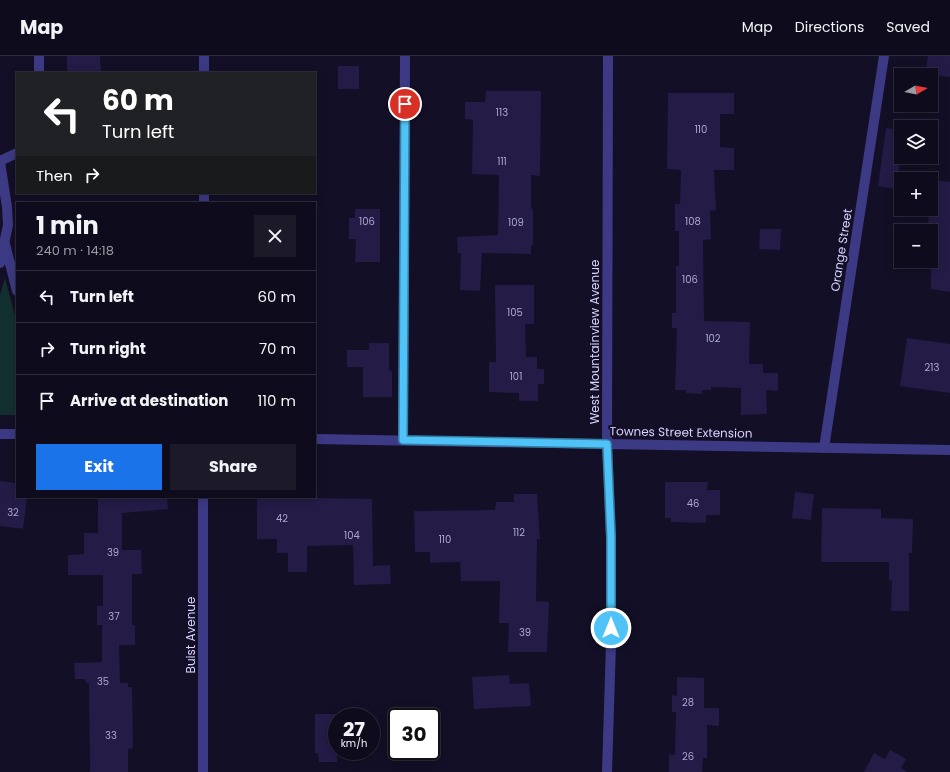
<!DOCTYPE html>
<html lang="en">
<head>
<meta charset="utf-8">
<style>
	body { margin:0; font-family:Poppins,sans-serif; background:#1c1929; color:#f1f3f6; height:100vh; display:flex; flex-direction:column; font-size:15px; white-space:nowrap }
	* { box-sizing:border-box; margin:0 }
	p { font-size:13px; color:#9b9ba3 }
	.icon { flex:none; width:22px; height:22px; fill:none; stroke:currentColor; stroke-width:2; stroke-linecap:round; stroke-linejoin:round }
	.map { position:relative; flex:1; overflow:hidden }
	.side { position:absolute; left:16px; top:146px; width:300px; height:296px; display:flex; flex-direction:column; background:#0e0b1c; border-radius:0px; box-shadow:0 2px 10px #0003,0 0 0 1px #2e2b3b }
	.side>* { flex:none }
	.top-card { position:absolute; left:16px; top:16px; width:300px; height:122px; border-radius:0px; box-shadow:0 2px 10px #0003,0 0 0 1px #2e2b3b; background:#202124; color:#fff; overflow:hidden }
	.needle { width:26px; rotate:80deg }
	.tools { position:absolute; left:894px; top:12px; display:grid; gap:8px }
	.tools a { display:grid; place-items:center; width:44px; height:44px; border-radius:0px; background:#0e0b1c; box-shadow:0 2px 10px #0003,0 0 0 1px #2e2b3b; font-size:20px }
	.speed { position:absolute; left:328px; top:652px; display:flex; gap:8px; font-size:20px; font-weight:700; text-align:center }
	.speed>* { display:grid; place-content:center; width:52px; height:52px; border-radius:50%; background:#0e0b1c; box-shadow:0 2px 10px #0003,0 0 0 1px #2e2b3b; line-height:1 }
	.speed small { font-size:10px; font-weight:400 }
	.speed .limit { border:2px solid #111; border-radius:6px; background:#fff; color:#111 }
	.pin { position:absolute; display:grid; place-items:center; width:34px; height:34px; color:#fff; margin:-17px; border:2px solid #fff; border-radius:50%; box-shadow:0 1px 4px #0007 }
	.me { position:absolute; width:44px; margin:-22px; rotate:0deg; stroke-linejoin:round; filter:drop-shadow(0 0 3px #0008) }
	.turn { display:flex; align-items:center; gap:14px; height:84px; padding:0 20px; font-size:18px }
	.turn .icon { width:52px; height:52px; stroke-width:2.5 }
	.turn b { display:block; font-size:28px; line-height:34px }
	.then { display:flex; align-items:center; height:38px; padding:0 20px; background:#0003; gap:8px; font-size:15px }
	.round { display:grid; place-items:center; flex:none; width:42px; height:42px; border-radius:0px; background:#1c1929 }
	.summary { display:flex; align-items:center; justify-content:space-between; height:68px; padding:0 20px }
	h1 { font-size:24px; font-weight:700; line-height:30px }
	.cta { display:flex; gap:8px; margin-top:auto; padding:8px 20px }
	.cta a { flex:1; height:46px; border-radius:0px; background:#1a73e8; color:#fff; font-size:16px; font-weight:700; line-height:46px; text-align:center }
	.cta a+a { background:#1c1929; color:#f1f3f6 }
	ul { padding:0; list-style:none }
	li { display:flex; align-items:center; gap:12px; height:52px; padding:0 20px; border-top:1px solid #2e2b3b }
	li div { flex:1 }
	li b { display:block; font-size:15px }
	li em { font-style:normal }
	header { display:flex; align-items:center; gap:24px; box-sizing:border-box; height:56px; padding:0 20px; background:#0e0b1c; border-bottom:1px solid #2e2b3b }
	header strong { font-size:19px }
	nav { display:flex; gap:22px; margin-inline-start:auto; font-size:14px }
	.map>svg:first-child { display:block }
	.green { fill:#12302f }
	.building { fill:#241b47 }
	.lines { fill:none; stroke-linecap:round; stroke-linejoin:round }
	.lane { stroke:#3d3a85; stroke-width:10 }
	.street { stroke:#3d3a85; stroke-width:10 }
	.route-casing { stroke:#337fa1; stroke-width:10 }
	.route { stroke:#4fc3f7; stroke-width:7 }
	.labels { text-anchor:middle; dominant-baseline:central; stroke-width:4; stroke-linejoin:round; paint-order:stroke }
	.number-label { font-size:10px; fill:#aca6d1 }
	.street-label { font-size:12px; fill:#d9d4ff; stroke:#130f26 }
</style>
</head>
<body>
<header>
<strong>Map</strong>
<nav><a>Map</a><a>Directions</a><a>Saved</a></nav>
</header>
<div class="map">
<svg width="950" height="716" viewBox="0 0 950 716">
	<rect width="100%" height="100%" fill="#130f26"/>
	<polygon class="green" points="5,222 17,267 17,359 0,359 0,239"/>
	<g class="building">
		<polygon points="67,0 100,0 101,17 67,17"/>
		<polygon points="928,0 950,0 950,21 925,19"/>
		<rect x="338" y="10" width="21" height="23"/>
		<polygon points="486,35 541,35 540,120 531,119 531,152 533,153 533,189 531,189 531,198 482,197 480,235 460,234 461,197 458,197 457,181 498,179 499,119 472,118 473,64 465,63 465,46 485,46"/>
		<polygon points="668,37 734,37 734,58 720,58 720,91 734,92 734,114 714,114 716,154 710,155 711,183 703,184 704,265 750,266 749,308 763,308 763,317 778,317 778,335 766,334 767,358 741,359 741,332 711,331 711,334 702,334 702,338 686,337 686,334 675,334 677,272 672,272 672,257 676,257 676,210 679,210 679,175 675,175 675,148 680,148 681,114 667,113"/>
		<polygon points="886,72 901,74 901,96 896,133 878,130"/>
		<polygon points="934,124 950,126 950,236 931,233 931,175 927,175"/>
		<polygon points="355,153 380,153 380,206 355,206 356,183 349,183 349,162 355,162"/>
		<polygon points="760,173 781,173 780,194 759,193"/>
		<polygon points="495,229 534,229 534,268 525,268 526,301 537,301 537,313 544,313 544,328 538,328 538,345 519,345 519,337 489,336 489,306 496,306"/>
		<polygon points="907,282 950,288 950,337 900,330"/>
		<polygon points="369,287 389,287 389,314 392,315 392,341 363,341 363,311 347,311 347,294 369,294"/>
		<polygon points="0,425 17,427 17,441 27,441 23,473 0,470"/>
		<polygon points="665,426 708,426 707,434 720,434 720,459 706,459 706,467 671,466 671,462 665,462"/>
		<polygon points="795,436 814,438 811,464 792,462"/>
		<polygon points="514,438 537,438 540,483 537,483 536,545 549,546 547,596 508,596 509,567 499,567 500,525 461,525 460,506 430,507 430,496 415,496 414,455 495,454 496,446 514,446"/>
		<polygon points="98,441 167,441 168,453 122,457 122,494 141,494 142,518 132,518 132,569 135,569 135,589 119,589 120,627 128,627 128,631 132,631 133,692 128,693 128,716 90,716 89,627 86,627 85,623 75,623 74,607 102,606 102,569 97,569 97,550 103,550 103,519 68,519 68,499 84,498 84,477 98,477"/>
		<polygon points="257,441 372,443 373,510 390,509 391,528 354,529 353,489 307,490 307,516 288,516 288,497 277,497 277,483 257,483"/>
		<polygon points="822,452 881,453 881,462 913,463 912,497 909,497 909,555 891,555 892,524 889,525 889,506 821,506"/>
		<polygon points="509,619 510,628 529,627 531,650 474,653 472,621"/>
		<polygon points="677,621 704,622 704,652 719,652 719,670 707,669 707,702 703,702 702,716 669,716 669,698 675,699 676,656 672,656 672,639 677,640"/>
		<polygon points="315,658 337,658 337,706 319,706 318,697 315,697"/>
		<polygon points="890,694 906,703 901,712 907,716 864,716 874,697 885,703"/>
	</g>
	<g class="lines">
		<g class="lane">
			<polyline points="39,0 39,17"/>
			<polyline points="0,105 17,97"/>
			<polyline points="403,384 405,0"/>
		</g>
		<g class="street">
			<polyline points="204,17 204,0"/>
			<polyline points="0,106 7,151 8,169 0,207"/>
			<polyline points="204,147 204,137"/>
			<polyline points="5,188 17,235"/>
			<polyline points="0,378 17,378"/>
			<polyline points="315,383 950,394"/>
			<polyline points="824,392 884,0"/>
			<polyline points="203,441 203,716"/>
			<polyline points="607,716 611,587 611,481 607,388 608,0"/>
		</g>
	</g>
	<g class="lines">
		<g class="route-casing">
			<polyline id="route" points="405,48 403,384 607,388 611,481 611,572"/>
		</g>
		<use href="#route" class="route"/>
	</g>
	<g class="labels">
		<g class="number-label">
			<text x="502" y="56">113</text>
			<text x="701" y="73">110</text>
			<text x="502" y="105">111</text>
			<text x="367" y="165">106</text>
			<text x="693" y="165">108</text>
			<text x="516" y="166">109</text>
			<text x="690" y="223">106</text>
			<text x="515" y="256">105</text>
			<text x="713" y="282">102</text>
			<text x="932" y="311">213</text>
			<text x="516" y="320">101</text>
			<text x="693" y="447">46</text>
			<text x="13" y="456">32</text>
			<text x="282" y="462">42</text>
			<text x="519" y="476">112</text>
			<text x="352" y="479">104</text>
			<text x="445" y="483">110</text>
			<text x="113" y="496">39</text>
			<text x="114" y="560">37</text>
			<text x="525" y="576">39</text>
			<text x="103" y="625">35</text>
			<text x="688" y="646">28</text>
			<text x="111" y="679">33</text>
			<text x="688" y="700">26</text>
		</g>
		<g class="street-label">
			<text transform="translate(841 194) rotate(-81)">Orange Street</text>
			<text transform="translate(594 286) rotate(-90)">West Mountainview Avenue</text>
			<text transform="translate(681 376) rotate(1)">Townes Street Extension</text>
			<text transform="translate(190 579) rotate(-90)">Buist Avenue</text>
		</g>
	</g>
</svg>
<div class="tools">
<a><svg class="needle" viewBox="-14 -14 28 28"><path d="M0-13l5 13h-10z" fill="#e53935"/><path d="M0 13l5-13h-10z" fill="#9b9ba3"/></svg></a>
<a><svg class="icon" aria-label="layers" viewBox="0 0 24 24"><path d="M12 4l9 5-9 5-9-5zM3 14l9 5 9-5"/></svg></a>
<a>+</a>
<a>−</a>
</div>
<div class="speed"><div>27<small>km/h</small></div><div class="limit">30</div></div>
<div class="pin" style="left:405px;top:48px;background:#d93025"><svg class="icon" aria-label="arrive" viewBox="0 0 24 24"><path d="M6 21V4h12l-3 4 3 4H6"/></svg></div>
<svg class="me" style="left:611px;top:572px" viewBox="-20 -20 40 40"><circle r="17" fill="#4fc3f7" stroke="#fff" stroke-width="3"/><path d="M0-11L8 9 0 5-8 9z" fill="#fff"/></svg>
<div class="top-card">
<div class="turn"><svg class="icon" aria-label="left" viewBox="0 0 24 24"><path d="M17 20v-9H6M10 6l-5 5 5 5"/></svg><div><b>60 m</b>Turn left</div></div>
<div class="then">Then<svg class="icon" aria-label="right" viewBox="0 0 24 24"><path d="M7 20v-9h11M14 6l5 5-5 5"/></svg></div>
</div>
<section class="side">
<div class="summary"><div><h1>1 min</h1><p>240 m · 14:18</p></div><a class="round"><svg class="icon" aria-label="close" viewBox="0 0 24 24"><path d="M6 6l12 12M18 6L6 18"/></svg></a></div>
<ul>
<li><svg class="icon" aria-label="left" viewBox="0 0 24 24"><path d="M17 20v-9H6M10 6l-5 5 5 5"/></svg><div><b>Turn left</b></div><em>60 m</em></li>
<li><svg class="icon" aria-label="right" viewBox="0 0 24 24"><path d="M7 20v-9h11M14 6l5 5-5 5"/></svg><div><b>Turn right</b></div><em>70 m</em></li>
<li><svg class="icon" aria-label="arrive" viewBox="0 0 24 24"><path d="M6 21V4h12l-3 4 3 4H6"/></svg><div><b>Arrive at destination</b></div><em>110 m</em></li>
</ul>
<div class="cta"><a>Exit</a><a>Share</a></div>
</section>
</div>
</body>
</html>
